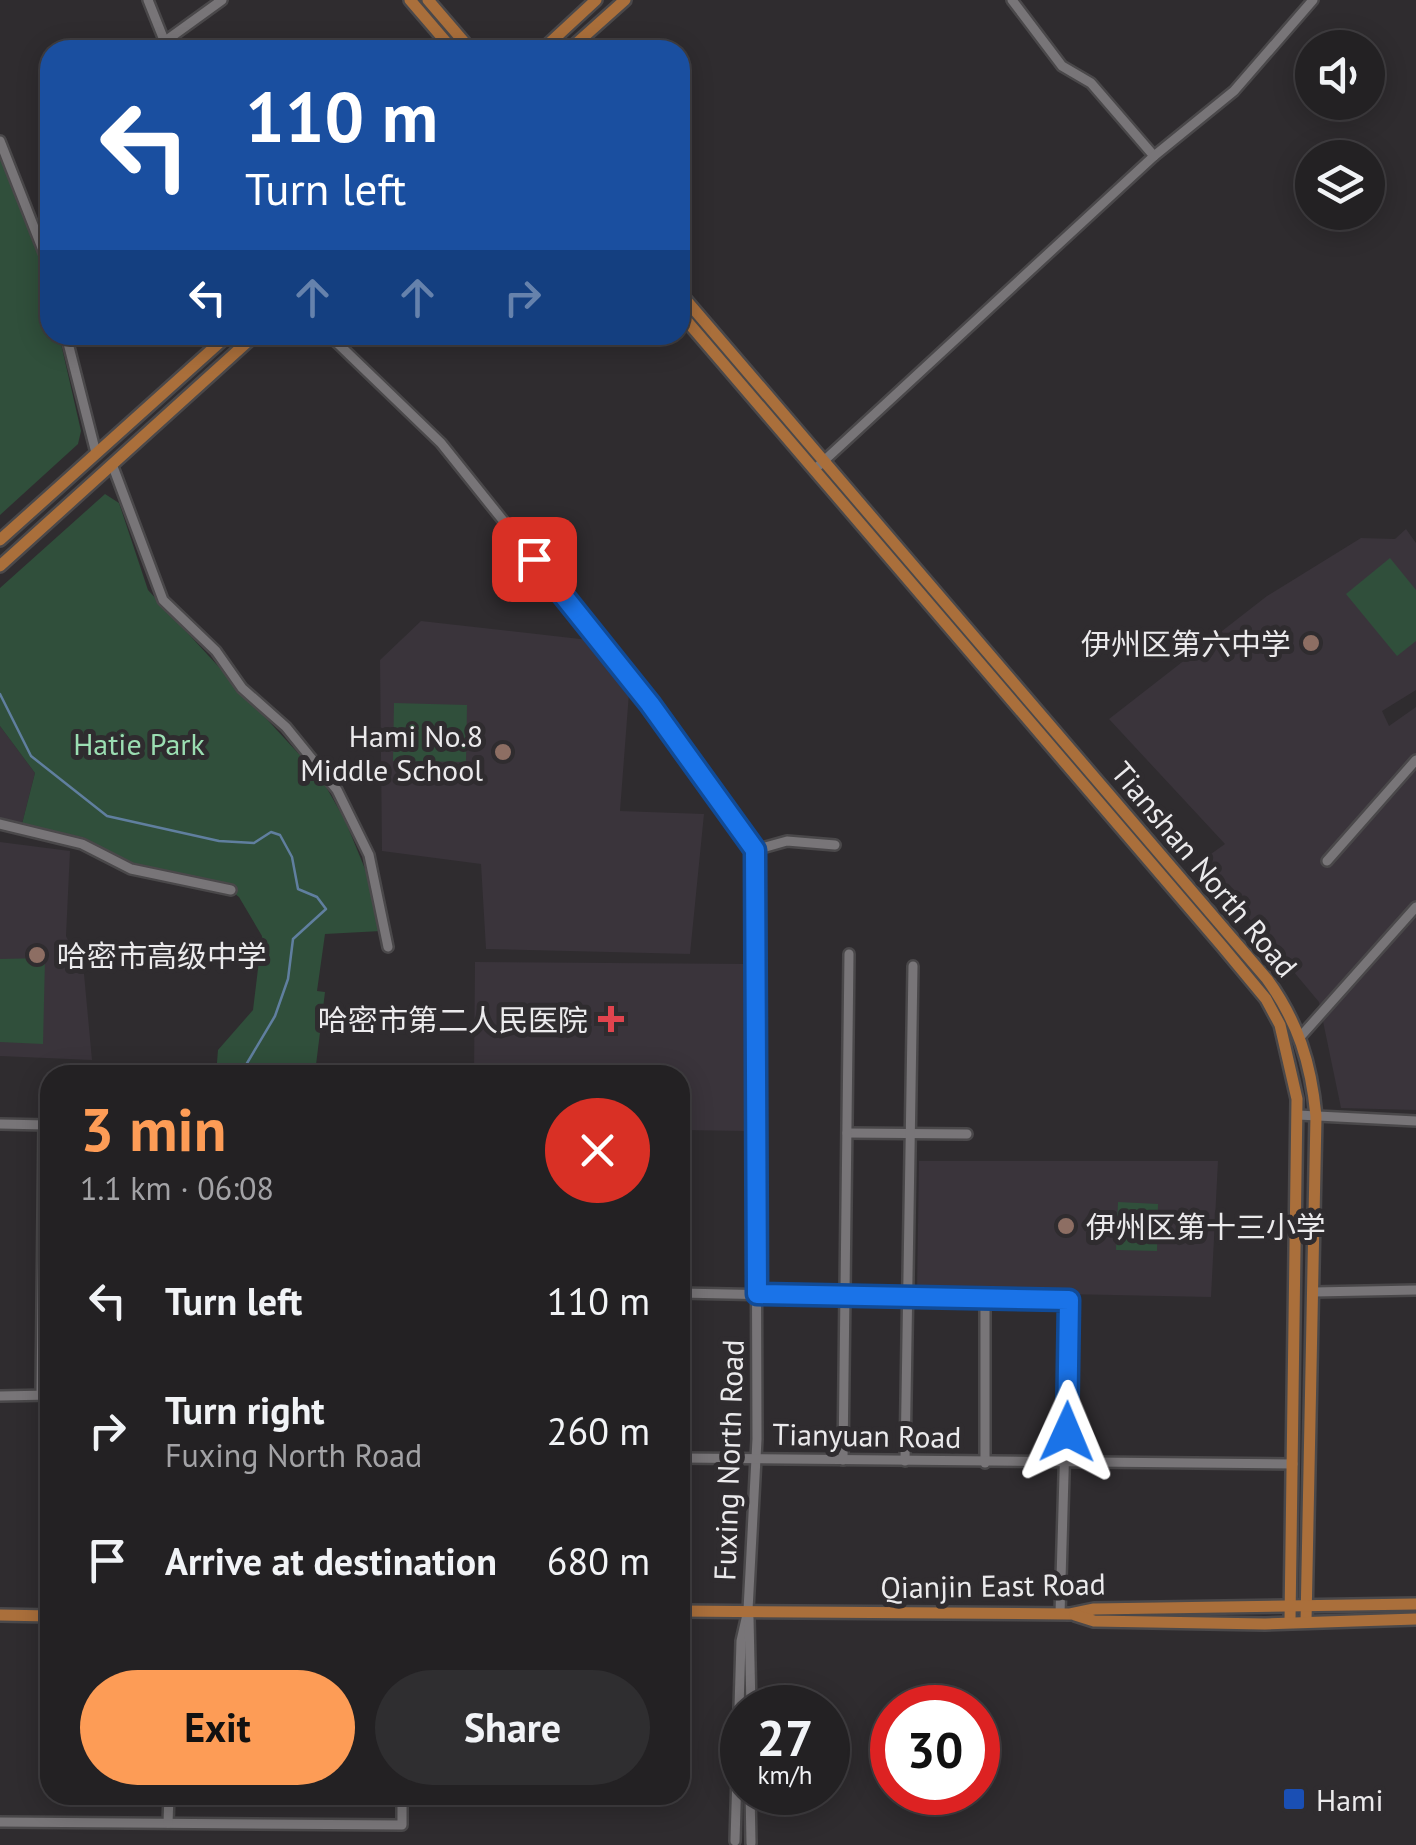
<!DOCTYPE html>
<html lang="en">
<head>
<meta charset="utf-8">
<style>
	body { margin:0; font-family:"PT Sans","Noto Sans SC",sans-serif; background:#2f2e30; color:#f1f3f6; height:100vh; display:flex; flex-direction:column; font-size:38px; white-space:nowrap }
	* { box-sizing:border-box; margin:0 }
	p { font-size:32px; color:#a3a3a6 }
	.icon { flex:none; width:55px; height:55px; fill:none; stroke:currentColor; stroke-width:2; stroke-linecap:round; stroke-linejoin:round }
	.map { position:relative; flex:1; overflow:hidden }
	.sheet { position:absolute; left:40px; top:1065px; width:650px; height:740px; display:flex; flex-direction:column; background:#232123; border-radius:30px; box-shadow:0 5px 25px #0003,0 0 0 2px #403e41 }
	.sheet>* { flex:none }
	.guide { position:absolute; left:40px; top:40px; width:650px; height:305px; border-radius:30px; box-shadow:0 5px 25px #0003,0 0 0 2px #403e41; background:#1a4fa0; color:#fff; overflow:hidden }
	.buttons { position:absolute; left:1295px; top:30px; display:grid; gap:20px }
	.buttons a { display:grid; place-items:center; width:90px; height:90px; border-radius:50%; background:#232123; box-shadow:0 5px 25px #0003,0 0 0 2px #403e41; font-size:50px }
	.speed { position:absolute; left:720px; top:1685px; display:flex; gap:20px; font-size:50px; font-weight:700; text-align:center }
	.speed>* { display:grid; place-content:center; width:130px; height:130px; border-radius:50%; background:#232123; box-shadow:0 5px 25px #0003,0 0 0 2px #403e41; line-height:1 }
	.speed small { font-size:25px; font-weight:400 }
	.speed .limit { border:15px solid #d22; background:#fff; color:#111 }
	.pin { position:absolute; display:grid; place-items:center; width:85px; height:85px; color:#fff; margin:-42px; border-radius:20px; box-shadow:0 5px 15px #0006 }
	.me { position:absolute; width:110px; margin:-55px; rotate:1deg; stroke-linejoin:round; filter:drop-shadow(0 0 8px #0008) }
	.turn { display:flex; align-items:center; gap:35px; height:210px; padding:0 40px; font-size:45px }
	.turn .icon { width:130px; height:130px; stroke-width:2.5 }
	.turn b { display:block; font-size:70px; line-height:85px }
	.lanes { display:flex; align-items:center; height:95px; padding:0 40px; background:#0003; justify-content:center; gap:50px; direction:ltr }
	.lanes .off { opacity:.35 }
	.round { display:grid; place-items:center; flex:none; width:105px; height:105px; border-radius:52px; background:#2f2e30 }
	.summary { display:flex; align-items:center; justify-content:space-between; height:170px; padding:0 40px }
	h1 { font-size:60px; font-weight:700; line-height:75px; color:#fd9c56 }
	.button { display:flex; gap:20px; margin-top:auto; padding:20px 40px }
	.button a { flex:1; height:115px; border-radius:60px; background:#fd9c56; color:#111; font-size:40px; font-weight:700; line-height:115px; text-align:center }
	.button a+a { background:#2f2e30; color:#f1f3f6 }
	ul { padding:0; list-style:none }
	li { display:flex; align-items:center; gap:30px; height:130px; padding:0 40px }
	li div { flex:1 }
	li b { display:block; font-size:38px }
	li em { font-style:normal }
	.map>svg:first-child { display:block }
	.built { fill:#3a343b }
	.green { fill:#304f3b }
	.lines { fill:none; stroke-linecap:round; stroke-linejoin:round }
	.stream { stroke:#607f9f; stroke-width:2.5 }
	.minor-casing { stroke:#4a484a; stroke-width:14 }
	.major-casing { stroke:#4a484a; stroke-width:16 }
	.minor { stroke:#787578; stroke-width:9 }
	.major { stroke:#aa6f3b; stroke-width:11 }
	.route-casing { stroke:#114b97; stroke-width:25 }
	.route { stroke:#1a73e8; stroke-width:18 }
	.education-dot { fill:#8d6e63; stroke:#2f2c2f; stroke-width:4 }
	.health-dot { fill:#e0444e; stroke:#2f2c2f; stroke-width:4 }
	.transit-dot { fill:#1a4fb4; stroke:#2f2c2f; stroke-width:4 }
	.labels { text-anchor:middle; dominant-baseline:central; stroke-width:10; stroke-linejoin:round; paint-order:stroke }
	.poi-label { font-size:30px; fill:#ebeaec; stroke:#2f2c2f; text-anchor:end }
	.park-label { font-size:30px; fill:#9bdeb2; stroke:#2f2c2f }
	.street-label { font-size:30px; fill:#ebeaec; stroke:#2f2c2f }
</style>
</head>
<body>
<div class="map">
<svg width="1416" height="1845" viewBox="0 0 1416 1845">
	<rect width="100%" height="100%" fill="#2f2c2f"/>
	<g class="built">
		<polygon points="1406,529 1416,543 1416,690 1382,711 1389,726 1416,707 1416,1110 1341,1108 1319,1002 1201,861 1225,844 1109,719 1267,596 1361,538 1395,539"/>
		<polygon points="421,621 589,640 629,693 620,811 704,814 690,954 486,949 481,864 382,851 380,660"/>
		<polygon points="0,726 35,773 22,824 0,819"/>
		<polygon points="0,842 70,851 66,936 84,974 92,1060 0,1056"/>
		<polygon points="475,962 749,964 747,1131 680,1130 680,1075 474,1075"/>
		<polygon points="919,1161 1218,1161 1211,1297 917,1291"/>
	</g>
	<g class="green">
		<path d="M0,155C25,214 50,270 50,335H59L81,431L78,444L0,515Z"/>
		<polygon points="105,494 119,503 148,590 321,778 345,820 372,886 381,931 325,934 317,991 325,992 315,1073 216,1075 218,1050 253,1010 262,936 239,897 221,883 132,864 85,838 22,824 35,773 0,726 0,588"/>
		<polygon points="1390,558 1416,590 1416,641 1397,656 1346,594"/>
		<polygon points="394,703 467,705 466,762 393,761"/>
		<polygon points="45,958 43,1044 0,1042 0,959"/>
		<polygon points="1118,1202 1158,1204 1157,1251 1116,1250"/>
	</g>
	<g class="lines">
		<polyline class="stream" points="0,694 31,756 107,816 219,841 254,843 271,832 280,835 292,857 298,889 317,897 326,909 293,939 288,979 275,1016 240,1075"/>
		<g class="minor-casing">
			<g id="minor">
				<polyline points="148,0 168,50"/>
				<polyline points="1012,0 1062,66 1091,83 1154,156"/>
				<polyline points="164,42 222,0"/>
				<polyline points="0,141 50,268"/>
				<polyline points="66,335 96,453"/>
				<polyline points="329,335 441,443 650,704 755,850 757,1439 748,1610 741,1641 735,1841"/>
				<polyline points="112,464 163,600 216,651 242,688 286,727 337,790 369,855 388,947"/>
				<polyline points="814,470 1154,156 1234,91 1313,0"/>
				<polyline points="0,824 82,844 131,869 231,890"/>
				<polyline points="755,850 787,841 835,845"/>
				<polyline points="1327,861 1416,760"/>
				<polyline points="1301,1036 1416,907"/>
				<polyline points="1298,1115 1416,1121"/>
				<polyline points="0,1124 47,1125"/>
				<polyline points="847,1133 967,1134"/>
				<polyline points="1314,1292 1416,1290"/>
				<polyline points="680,1293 1069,1301 1060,1614"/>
				<polyline points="985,1298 985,1463"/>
				<polyline points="41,1395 44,1124"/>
				<polyline points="0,1396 50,1395"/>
				<polyline points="680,1458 1293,1464"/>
				<polyline points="843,1460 849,954"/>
				<polyline points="905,1461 913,966"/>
				<polyline points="749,1618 751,1708"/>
				<polyline points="750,1792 751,1843"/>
				<polyline points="0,1822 402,1825 402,1795"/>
				<polyline points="168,1823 169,1795"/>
			</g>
		</g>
		<g class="major-casing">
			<g id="major">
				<polyline points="410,0 453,50"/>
				<polyline points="428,0 471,50"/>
				<polyline points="542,50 596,0"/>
				<polyline points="569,50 625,0"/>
				<path d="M680,293L1267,979C1298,1022 1311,1063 1316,1116L1306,1622"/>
				<polyline points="680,313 1222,946 1266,999 1280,1025 1297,1099 1290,1621"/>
				<polyline points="0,540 228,335"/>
				<polyline points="0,566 255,335"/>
				<polyline points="680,1611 1070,1614 1094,1609 1416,1604"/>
				<polyline points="0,1615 50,1616"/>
				<polyline points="1075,1615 1094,1621 1265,1624 1416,1619"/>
			</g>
		</g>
		<use href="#minor" class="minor"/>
		<use href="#major" class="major"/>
	</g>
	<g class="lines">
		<g class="route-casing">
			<polyline id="route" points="534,559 650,704 755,850 757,1294 1069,1300 1067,1432"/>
		</g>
		<use href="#route" class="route"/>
	</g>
	<g class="education-dot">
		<circle cx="1311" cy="643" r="10"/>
		<circle cx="503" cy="752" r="10"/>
		<circle cx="37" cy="955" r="10"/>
		<circle cx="1066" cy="1226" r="10"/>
	</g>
	<path class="health-dot" d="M606 1004h10v10h10v10h-10v10h-10v-10h-10v-10h10z"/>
	<rect class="transit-dot" x="1282" y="1787" width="24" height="24" rx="5"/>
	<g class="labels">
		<g class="poi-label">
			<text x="1291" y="643">伊州区第六中学</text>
			<text x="483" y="735">Hami No.8<tspan x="483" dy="34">Middle School</tspan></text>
			<text x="57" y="955" text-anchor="start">哈密市高级中学</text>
			<text x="588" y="1019">哈密市第二人民医院</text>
			<text x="1086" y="1226" text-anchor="start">伊州区第十三小学</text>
			<text x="1316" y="1799" text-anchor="start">Hami</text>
		</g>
		<g class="park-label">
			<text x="139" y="743">Hatie Park</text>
		</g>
		<g class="street-label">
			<text transform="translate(1205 869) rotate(50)">Tianshan North Road</text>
			<text transform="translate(867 1435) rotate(1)">Tianyuan Road</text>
			<text transform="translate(728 1460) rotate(-88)">Fuxing North Road</text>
			<text transform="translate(993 1585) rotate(-1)">Qianjin East Road</text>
		</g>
	</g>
</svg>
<div class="buttons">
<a><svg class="icon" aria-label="sound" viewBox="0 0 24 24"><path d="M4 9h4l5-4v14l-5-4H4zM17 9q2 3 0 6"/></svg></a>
<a><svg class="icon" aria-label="layers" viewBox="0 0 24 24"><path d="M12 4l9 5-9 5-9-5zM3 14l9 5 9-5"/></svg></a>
</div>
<div class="speed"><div>27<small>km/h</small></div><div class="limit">30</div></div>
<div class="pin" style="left:534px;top:559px;background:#d93025"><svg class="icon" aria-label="arrive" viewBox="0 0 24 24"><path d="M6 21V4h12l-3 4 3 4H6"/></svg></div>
<svg class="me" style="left:1067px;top:1432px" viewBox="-20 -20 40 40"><path d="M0-17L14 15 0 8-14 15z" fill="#1a73e8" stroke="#fff" stroke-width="4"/></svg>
<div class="guide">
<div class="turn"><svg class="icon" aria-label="left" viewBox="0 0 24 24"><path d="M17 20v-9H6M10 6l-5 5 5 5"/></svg><div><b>110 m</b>Turn left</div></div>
<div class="lanes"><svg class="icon" aria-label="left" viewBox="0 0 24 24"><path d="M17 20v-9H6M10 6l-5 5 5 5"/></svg><svg class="icon off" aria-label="ahead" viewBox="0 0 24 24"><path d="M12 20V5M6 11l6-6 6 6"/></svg><svg class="icon off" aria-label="ahead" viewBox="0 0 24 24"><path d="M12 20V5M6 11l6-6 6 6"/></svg><svg class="icon off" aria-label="right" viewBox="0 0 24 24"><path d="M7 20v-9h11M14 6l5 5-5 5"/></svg></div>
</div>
<section class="sheet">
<div class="summary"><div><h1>3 min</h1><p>1.1 km · 06:08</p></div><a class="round" style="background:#d93025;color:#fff"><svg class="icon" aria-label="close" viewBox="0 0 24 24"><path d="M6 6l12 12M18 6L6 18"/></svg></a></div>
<ul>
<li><svg class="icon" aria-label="left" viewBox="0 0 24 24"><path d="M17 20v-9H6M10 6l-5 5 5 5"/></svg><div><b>Turn left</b></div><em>110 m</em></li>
<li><svg class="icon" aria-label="right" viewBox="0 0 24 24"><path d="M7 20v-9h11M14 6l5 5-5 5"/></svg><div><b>Turn right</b><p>Fuxing North Road</p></div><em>260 m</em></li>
<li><svg class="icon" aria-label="arrive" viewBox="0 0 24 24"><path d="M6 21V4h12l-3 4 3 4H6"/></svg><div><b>Arrive at destination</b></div><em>680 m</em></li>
</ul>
<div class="button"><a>Exit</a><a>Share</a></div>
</section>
</div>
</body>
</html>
